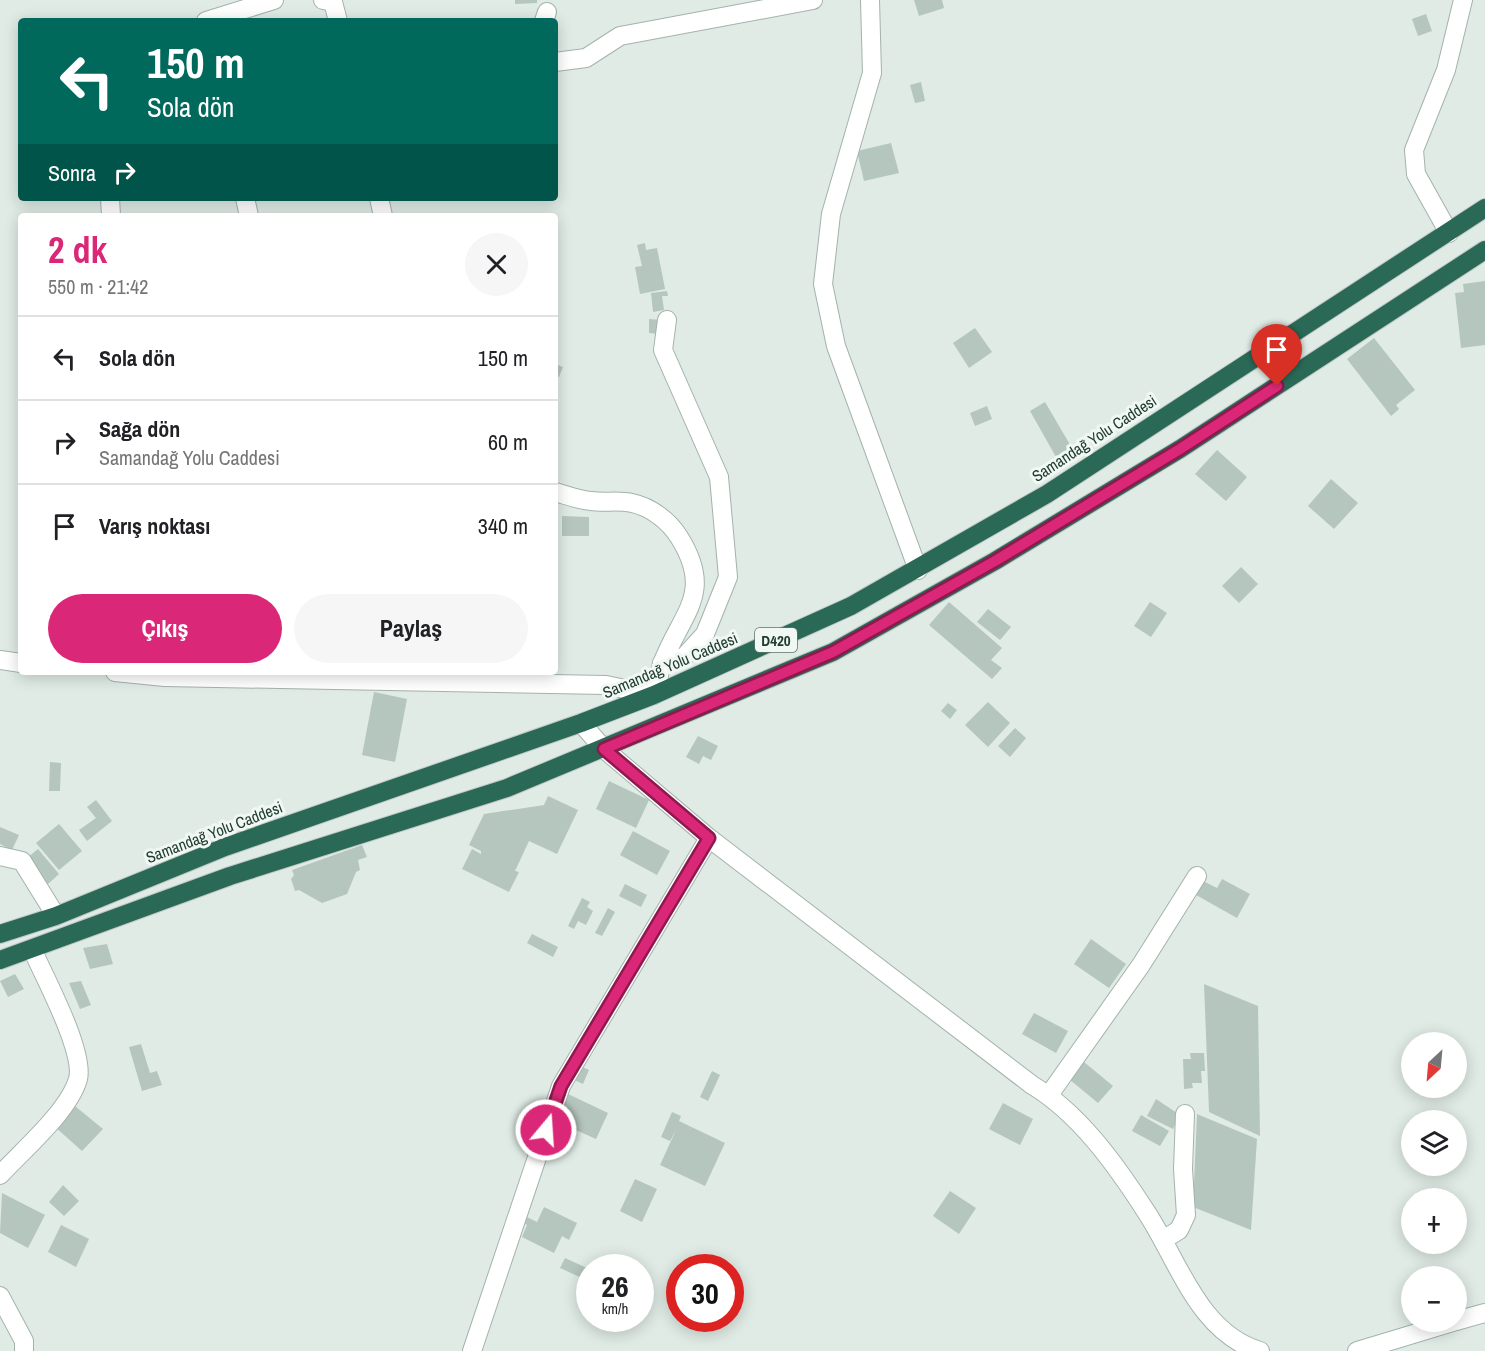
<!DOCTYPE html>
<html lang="tr">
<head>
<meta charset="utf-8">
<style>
	body { margin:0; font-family:"Archivo Narrow",sans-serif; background:#f6f6f6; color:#202124; height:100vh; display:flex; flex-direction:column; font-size:22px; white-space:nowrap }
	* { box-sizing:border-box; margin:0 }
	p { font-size:20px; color:#757577 }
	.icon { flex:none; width:33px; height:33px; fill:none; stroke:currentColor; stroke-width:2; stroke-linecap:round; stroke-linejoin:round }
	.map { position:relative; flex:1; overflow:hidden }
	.details { position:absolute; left:18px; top:213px; width:540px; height:462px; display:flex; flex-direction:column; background:#fff; border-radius:6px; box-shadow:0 3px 15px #0003 }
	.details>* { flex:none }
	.hud { position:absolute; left:18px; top:18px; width:540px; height:183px; border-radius:6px; box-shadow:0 3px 15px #0003; background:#00695c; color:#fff; overflow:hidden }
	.needle { width:39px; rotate:206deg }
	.fabs { position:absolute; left:1401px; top:1032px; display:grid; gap:12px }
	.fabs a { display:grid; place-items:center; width:66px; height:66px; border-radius:50%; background:#fff; box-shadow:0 3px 15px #0003; font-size:30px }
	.speed { position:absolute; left:576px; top:1254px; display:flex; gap:12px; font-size:30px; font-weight:700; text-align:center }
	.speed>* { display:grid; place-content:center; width:78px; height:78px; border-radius:50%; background:#fff; box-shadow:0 3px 15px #0003; line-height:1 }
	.speed small { font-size:15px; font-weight:400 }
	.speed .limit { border:9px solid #d22; background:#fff; color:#111 }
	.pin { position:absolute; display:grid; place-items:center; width:51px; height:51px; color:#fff; margin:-62px -26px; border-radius:50% 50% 50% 0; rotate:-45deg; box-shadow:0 0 6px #0007 }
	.pin .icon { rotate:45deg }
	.me { position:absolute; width:66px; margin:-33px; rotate:18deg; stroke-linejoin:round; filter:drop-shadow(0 0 4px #0008) }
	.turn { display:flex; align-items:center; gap:21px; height:126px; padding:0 30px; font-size:27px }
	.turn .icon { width:78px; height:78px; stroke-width:2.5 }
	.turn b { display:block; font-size:42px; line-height:51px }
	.then { display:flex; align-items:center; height:57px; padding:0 30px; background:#0003; gap:12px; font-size:22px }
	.round { display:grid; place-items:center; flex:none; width:63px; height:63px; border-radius:32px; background:#f6f6f6 }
	.overview { display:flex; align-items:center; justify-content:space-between; height:102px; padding:0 30px }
	h1 { font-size:36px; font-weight:700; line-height:45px; color:#db2777 }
	.cta { display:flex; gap:12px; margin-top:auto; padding:12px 30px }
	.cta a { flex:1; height:69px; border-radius:36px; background:#db2777; color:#fff; font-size:24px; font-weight:700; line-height:69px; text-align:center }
	.cta a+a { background:#f6f6f6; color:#202124 }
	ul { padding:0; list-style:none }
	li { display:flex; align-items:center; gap:18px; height:84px; padding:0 30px; border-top:2px solid #e0e0e0 }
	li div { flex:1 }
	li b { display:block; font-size:22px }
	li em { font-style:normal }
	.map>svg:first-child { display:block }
	.building { fill:#b5c6be }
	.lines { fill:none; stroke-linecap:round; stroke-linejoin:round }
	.minor-casing { stroke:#a3b3ac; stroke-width:20 }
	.highway-casing { stroke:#c1c8c6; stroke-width:20 }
	.minor { stroke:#fff; stroke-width:18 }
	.highway { stroke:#2b6957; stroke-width:18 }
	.route-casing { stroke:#8e194d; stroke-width:15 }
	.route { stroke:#db2777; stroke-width:10 }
	.labels { text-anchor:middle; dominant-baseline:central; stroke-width:6; stroke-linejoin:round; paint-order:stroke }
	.shield { fill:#f1f8f4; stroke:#5f746c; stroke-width:1.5 }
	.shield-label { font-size:15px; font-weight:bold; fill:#203c32 }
	.street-label { font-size:16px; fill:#203c32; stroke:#f1f8f4 }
</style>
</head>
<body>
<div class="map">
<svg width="1485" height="1351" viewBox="0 0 1485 1351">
	<rect width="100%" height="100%" fill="#e0ebe5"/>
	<g class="building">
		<polygon points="515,0 537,0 537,3 515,4"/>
		<polygon points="914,0 942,0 944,8 919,16"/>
		<polygon points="1426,14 1432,31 1418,36 1412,19"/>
		<polygon points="921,82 925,101 915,103 910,85"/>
		<polygon points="891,143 899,173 864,181 857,151"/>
		<polygon points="645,243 646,250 657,248 665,289 640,294 635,267 642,266 637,245"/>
		<polygon points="1485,281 1485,345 1461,348 1455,293 1464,292 1463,284"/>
		<polygon points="667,291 668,296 662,296 664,310 653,312 651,293"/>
		<polygon points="649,319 661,320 660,334 649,333"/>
		<polygon points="975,328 992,352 969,368 953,343"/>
		<polygon points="1374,338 1415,390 1396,405 1399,409 1391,416 1347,359"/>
		<polygon points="555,364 563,367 559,377 555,376"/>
		<polygon points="1045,402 1072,448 1056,457 1030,411"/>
		<polygon points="987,406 992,419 975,426 970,413"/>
		<polygon points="1217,450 1247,477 1226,501 1195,474"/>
		<polygon points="1331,479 1358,503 1334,529 1308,506"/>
		<polygon points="562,516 589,517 589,536 562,536"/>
		<polygon points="1241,567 1258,584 1239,603 1222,586"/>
		<polygon points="949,602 1002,648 991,660 1002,668 992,679 929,625"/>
		<polygon points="1150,602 1167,613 1151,637 1134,626"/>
		<polygon points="988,609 1011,627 1000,640 977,622"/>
		<polygon points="374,692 407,699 395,762 362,755"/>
		<polygon points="988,702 1010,723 988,747 965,725"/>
		<polygon points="948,703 957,710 950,719 941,711"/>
		<polygon points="1015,728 1026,738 1010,757 998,746"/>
		<polygon points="698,736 718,746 711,760 703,756 699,764 686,757"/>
		<polygon points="50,762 61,763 60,791 49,791"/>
		<polygon points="609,781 649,800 636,828 596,809"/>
		<polygon points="548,796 578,810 557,854 529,841 515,871 519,872 509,892 462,869 472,849 481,854 481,851 469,845 484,814 544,805"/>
		<polygon points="96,800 112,821 87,841 79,830 96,818 87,807"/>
		<polygon points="59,824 82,851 59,870 36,843"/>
		<polygon points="0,827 19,835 12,850 0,844"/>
		<polygon points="633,831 670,851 657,875 620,855"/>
		<polygon points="362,845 367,857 358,860 360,870 356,872 347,894 322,903 299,890 295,891 291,879 294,875 292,870"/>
		<polygon points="38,849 59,874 48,884 27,858"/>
		<polygon points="1222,879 1250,894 1237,918 1196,895 1203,881 1217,888"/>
		<polygon points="625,884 647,895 641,907 619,896"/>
		<polygon points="582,898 590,902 587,907 593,911 586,925 578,921 574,929 568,926"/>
		<polygon points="608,908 615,912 602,936 595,933"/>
		<polygon points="532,934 558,947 553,957 527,943"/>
		<polygon points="1091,939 1126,964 1109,988 1074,964"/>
		<polygon points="107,944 113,964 90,969 83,948"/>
		<polygon points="15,974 24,989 8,997 0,981"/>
		<polygon points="81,981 91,1005 80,1009 69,983"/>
		<polygon points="1204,984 1258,1006 1260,1136 1209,1112"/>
		<polygon points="1034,1013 1068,1031 1056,1053 1022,1034"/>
		<polygon points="141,1044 150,1073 157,1071 162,1085 142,1091 129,1047"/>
		<polygon points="1190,1053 1204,1053 1205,1071 1201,1071 1202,1083 1192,1083 1193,1088 1184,1089 1183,1059 1191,1059"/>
		<polygon points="1084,1062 1113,1086 1098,1103 1069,1079"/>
		<polygon points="576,1064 589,1070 583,1084 570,1078"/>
		<polygon points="712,1071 720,1075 708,1101 700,1097"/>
		<polygon points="568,1094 608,1113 596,1139 556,1121"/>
		<polygon points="1156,1099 1180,1115 1173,1129 1147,1116"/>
		<polygon points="70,1102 103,1129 82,1151 54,1126"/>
		<polygon points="1003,1103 1033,1119 1020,1145 989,1129"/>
		<polygon points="672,1112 681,1116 679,1121 725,1143 705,1186 660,1165 676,1130 670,1141 661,1137"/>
		<polygon points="1197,1114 1257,1139 1251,1230 1193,1207"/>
		<polygon points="1141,1115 1169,1131 1160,1146 1132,1131"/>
		<polygon points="635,1179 657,1189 642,1222 620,1211"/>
		<polygon points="63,1185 79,1201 64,1216 49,1202"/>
		<polygon points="950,1191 976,1208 959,1234 933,1216"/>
		<polygon points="2,1193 45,1215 28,1248 0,1233"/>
		<polygon points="544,1207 577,1223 569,1240 562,1236 554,1253 522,1237 527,1225 520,1221 523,1215 537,1222"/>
		<polygon points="61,1225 89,1239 76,1267 48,1252"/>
		<polygon points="565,1258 589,1269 584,1279 560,1268"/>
	</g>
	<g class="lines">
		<g class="minor-casing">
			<g id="minor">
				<polyline points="323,0 333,2 338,21"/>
				<polyline points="870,0 872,73 831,214 823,284 836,346 918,570"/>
				<polyline points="206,21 274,0"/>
				<polyline points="544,21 547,12"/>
				<polyline points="555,62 586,58 620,36 813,0"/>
				<polyline points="110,198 111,216"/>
				<polyline points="245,198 249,216"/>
				<polyline points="379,198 383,216"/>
				<polyline points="1449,233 1416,174 1414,150 1446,70 1463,0"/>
				<polyline points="0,660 21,663"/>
				<polyline points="662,663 684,657 705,634 728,577 719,477 663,350 667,320"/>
				<path d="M115,672L165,677L606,685L654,695C657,684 659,674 662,664C681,613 715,594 679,537C669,521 651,507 632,503C619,500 604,503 591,501C579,500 566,495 555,492"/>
				<path d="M581,723L604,749L709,838L1032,1085C1079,1113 1116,1165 1145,1210C1178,1259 1198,1333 1260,1351"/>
				<polyline points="0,856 22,861 56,916"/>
				<polyline points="1049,1095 1141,965 1197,876"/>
				<path d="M0,1175C23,1150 69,1111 78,1079C85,1052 44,976 32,949"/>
				<polyline points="1163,1240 1179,1230 1186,1215 1183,1169 1185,1114"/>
				<polyline points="0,1296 24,1341 24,1351"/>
				<polyline points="1456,1321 1485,1313"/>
				<polyline points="472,1351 561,1086 709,838"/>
				<polyline points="1357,1351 1453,1322"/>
			</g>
		</g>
		<g class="highway-casing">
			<g id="highway">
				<polyline points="0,934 56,916 225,847 581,723 654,695 851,606 1047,494 1485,208"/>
				<polyline points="0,960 230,876 507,788 833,652 995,561 1180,449 1485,250"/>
			</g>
		</g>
		<use href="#minor" class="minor"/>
		<use href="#highway" class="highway"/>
	</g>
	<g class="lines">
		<g class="route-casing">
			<polyline id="route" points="546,1130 561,1086 709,838 604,749 833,652 995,561 1180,449 1277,386"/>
		</g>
		<use href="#route" class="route"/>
	</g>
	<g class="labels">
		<rect class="shield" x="755" y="628" width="42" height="24" rx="4.5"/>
		<g class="shield-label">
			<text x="776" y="640">D420</text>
		</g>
		<g class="street-label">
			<text transform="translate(1094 438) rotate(-33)">Samandağ Yolu Caddesi</text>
			<text transform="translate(670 665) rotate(-23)">Samandağ Yolu Caddesi</text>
			<text transform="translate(214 832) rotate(-21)">Samandağ Yolu Caddesi</text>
		</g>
	</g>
</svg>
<div class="fabs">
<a><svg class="needle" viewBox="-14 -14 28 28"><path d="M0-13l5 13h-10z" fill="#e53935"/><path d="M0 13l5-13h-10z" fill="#757577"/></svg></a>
<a><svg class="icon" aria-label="layers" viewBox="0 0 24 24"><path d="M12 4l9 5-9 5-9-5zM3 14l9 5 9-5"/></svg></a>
<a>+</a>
<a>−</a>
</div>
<div class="speed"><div>26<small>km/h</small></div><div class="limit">30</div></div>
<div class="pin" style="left:1277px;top:386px;background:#d93025"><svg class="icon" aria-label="arrive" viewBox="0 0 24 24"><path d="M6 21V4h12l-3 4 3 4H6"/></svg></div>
<svg class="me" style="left:546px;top:1130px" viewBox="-20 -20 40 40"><circle r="17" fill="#db2777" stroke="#fff" stroke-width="3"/><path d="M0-11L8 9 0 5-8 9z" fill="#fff"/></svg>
<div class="hud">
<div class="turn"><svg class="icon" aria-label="left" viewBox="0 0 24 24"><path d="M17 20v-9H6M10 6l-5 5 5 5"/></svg><div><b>150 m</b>Sola dön</div></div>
<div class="then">Sonra<svg class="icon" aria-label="right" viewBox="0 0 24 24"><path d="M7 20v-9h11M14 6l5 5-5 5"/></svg></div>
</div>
<section class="details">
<div class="overview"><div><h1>2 dk</h1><p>550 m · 21:42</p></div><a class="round"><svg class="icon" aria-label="close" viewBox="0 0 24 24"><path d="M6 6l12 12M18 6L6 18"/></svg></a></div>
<ul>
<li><svg class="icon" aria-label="left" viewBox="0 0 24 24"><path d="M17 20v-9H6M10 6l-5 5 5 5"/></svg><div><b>Sola dön</b></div><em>150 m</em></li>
<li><svg class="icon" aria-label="right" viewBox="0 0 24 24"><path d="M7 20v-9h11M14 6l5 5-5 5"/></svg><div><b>Sağa dön</b><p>Samandağ Yolu Caddesi</p></div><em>60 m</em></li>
<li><svg class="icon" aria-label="arrive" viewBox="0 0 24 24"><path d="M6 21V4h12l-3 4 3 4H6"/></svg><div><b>Varış noktası</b></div><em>340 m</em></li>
</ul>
<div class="cta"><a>Çıkış</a><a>Paylaş</a></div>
</section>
</div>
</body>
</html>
